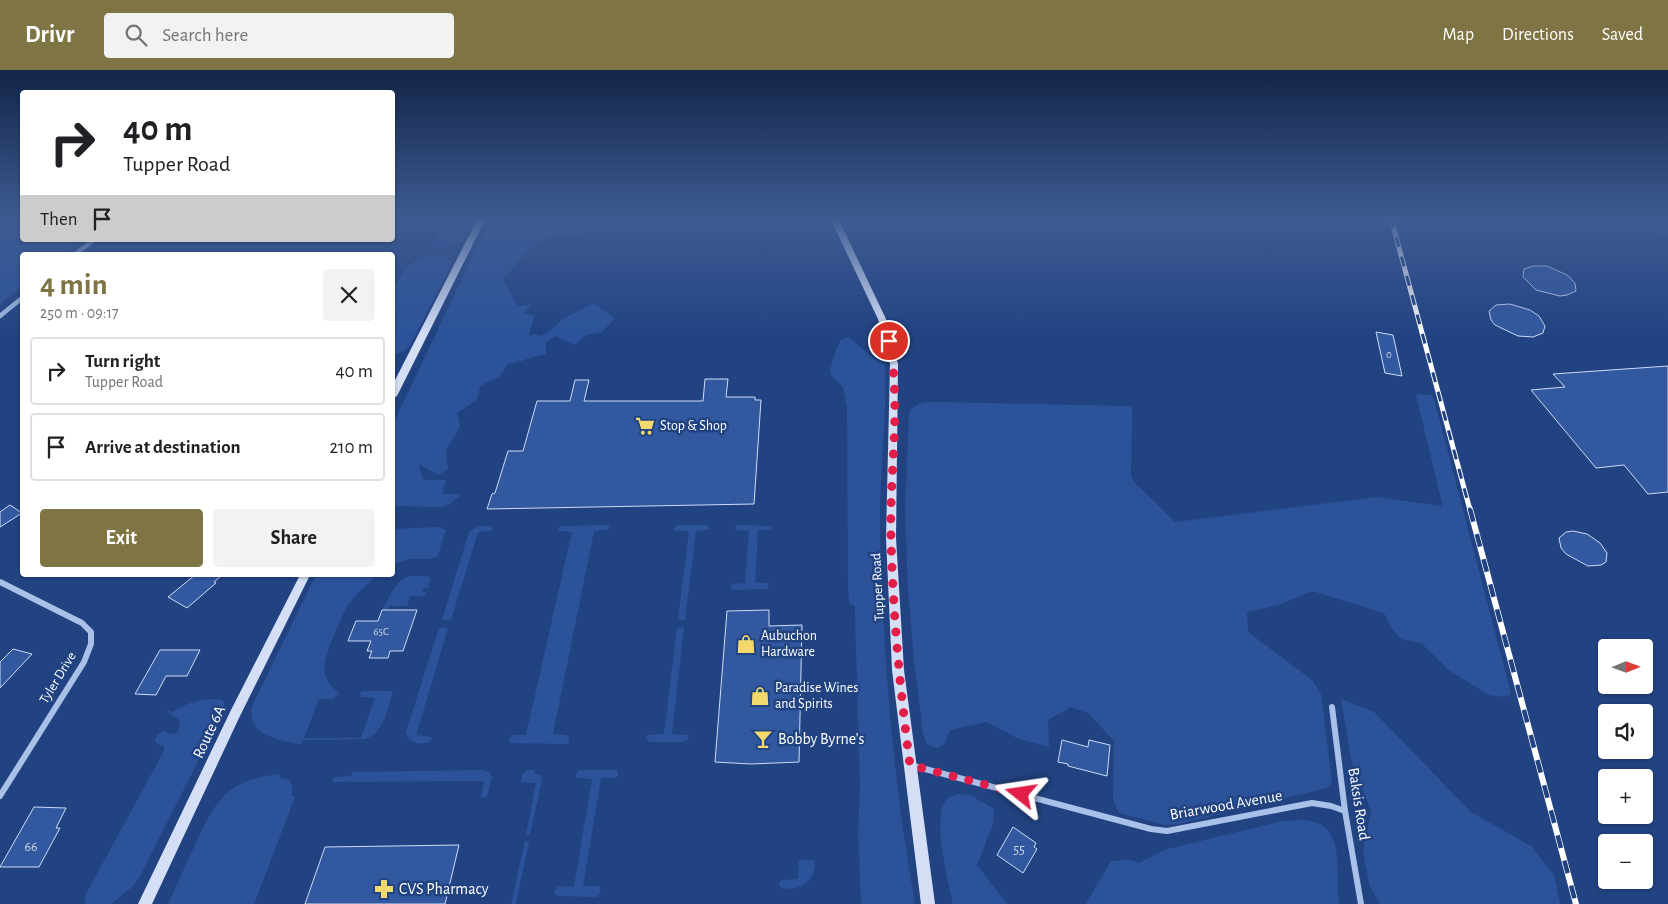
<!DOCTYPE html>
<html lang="en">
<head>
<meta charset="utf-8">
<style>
	body { margin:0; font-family:"Alegreya Sans",sans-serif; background:#f2f2f2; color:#202124; height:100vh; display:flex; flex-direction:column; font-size:19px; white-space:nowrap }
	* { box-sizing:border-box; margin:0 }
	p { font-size:16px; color:#757577 }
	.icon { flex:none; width:28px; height:28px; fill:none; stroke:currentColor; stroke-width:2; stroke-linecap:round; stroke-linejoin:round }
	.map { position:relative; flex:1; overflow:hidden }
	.panel { position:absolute; left:20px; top:182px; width:375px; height:325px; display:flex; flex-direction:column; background:#fff; border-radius:5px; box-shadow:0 1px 4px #0004 }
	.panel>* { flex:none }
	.hud { position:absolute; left:20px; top:20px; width:375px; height:152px; border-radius:5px; box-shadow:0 1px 4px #0004; background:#fff; color:#202124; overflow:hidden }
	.needle { width:32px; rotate:89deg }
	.fabs { position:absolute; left:1598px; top:569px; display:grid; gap:10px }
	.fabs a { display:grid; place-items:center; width:55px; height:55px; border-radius:5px; background:#fff; box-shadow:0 1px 4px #0004; font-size:25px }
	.pin { position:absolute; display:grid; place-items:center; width:42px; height:42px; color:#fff; margin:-21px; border:2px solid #fff; border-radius:50%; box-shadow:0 1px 5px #0007 }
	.me { position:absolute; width:55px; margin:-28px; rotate:285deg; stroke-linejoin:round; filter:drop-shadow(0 0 4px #0008) }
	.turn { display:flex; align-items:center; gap:18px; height:105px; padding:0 20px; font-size:22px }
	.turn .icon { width:65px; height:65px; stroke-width:2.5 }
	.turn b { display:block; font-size:35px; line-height:42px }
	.then { display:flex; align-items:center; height:48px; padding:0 20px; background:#0003; gap:10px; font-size:19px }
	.round { display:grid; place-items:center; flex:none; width:52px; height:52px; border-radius:5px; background:#f2f2f2 }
	.head { display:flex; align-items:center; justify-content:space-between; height:85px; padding:0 20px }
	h1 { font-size:30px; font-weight:700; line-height:38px; color:#7f7444 }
	.primary-button { display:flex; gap:10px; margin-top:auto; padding:10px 20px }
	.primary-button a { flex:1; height:58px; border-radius:5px; background:#7f7444; color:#fff; font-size:20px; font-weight:700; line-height:58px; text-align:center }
	.primary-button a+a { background:#f2f2f2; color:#202124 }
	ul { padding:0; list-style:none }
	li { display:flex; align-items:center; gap:15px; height:68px; margin:0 10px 8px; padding:0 10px; border:2px solid #e0e0e0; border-radius:5px }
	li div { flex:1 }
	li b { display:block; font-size:19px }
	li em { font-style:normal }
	header { display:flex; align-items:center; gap:30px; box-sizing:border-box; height:70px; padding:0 25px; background:#7f7444; color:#fff }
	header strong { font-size:24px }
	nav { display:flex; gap:28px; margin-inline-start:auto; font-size:18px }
	.search { width:350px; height:45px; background:#f2f2f2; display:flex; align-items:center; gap:12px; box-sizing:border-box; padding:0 18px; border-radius:5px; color:#757577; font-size:19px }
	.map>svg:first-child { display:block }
	.green { fill:#2c539a }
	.building { fill:#32589f; stroke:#cddcf6 }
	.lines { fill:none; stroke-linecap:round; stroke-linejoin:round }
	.street-far1 { stroke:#a9c0e8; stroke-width:4.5 }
	.street { stroke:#a9c0e8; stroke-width:6 }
	.secondary { fill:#d4dff6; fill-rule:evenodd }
	.rail-far1-casing { stroke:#fff; stroke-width:5 }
	.rail-casing { stroke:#fff; stroke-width:6 }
	.rail-far1 { stroke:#224382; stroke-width:3; stroke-dasharray:10; stroke-linecap:butt }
	.rail { stroke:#224382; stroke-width:4.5; stroke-dasharray:13; stroke-linecap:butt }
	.route { stroke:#e11d48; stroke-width:9; stroke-dasharray:0 16.2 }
	.labels { text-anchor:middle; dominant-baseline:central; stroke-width:5; stroke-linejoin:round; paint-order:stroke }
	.number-label { font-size:11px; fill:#ccd5e7 }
	.poi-label { font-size:14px; fill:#fff; stroke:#224382; text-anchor:start }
	.street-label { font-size:14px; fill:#fff; stroke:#224382 }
	.near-number-label { font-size:14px; fill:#ccd5e7 }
	.near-street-label { font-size:16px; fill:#fff; stroke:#224382 }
	.near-poi-label { font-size:16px; fill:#fff; stroke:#224382; text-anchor:start }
</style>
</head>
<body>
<header>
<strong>Drivr</strong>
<div class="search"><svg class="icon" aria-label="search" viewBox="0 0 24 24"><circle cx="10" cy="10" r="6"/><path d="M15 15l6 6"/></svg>Search here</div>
<nav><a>Map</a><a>Directions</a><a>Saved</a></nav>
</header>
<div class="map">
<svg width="1668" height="834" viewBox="0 0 1668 834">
	<rect width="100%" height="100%" fill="#224382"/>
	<g class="green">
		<polygon points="0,148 22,148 22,170 81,170 62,185 22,185 22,216 0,234"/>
		<path d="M446,148H473C462,171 461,180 433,177L432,174Z"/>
		<path d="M491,148H572L585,151L579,164C534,166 529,178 503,210L518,236L532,235L524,243L534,246L529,266L534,264L540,266L548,263L563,249L593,233L615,248L602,262L586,265L575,275L555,266L546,272V284C532,286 522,292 508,294L500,306L480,316L477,330L457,343L460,357L446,380L448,399L438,405L419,394L422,407L425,410H446L442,424H460L459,427L451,432V434L441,437L393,436V354Z"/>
		<polygon points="1628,148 1668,148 1668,167"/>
		<polygon points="428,185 446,187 452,193 451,196 410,275 405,281 393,285 393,218 408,195"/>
		<path d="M848,267L873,288L885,294C887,350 879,405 880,461C883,585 893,712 915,834H862L861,832L858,764L860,716L855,542V537L849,533L848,515L847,337L843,317L831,305L830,300L835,283L841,270Z"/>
		<path d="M1418,324L1431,325L1434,329L1511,624L1505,627L1489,625L1449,600L1421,573L1401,569L1390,556L1384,543L1312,521L1279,535L1247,542L1248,562L1312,610L1321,624L1332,712L1327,718L1178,754L1165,755L1119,743L1113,729L1114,671L1088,643L1071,637L1048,650L1049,677L1019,669L986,652L950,660L944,674L938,678L927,675L923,663L914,591L908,518L905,442L909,344C914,332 927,332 939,332L1128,336L1132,338V342L1131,405L1133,411L1175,452L1377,427L1441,436L1442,433L1416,325Z"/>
		<polygon points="608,455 610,458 607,460 594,461 553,664 566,665 569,667 569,672 565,674 509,673 509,668 512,665 526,665 572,462 560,461 558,459 562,456"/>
		<polygon points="678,455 707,455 710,458 708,460 696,461 685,550 678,550 689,461 675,461 674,458"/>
		<polygon points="738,455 772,456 771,460 758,460 755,513 768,513 769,516 767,519 733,520 730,518 732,514 745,513 749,461 736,460 735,457"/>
		<polygon points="478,456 491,456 493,459 490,461 478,462 451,550 442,550 469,462"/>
		<polygon points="438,457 447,460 445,461 438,486 429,489 409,489 393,495 393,459"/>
		<path d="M316,505H378C368,514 356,524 348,535C343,543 339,554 335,563C326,585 315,605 338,622V624L333,629H319L304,668H361L375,628L361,627L360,623L363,621H393C387,639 385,661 366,669L303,670L302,674C280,671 246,665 252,636Z"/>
		<path d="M411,506H426L431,508L428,518H423L422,522H426L425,526H410L407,536H390L388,539H383C390,526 395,510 411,506Z"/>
		<polygon points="684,557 672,664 688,665 689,669 684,672 649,672 646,669 648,665 664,664 677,558"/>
		<path d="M439,558H448L416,665L432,667L431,671C423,675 415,674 409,669L406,662Z"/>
		<path d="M216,629L222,630L224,634L223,642L141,804L133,816L111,834H86L85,827L87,822L164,681V677L155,672L157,665L164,661L169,664L177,663L180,656L178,649L166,641L173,642C188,632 198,630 216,629Z"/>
		<polygon points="1341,629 1374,642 1471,742 1531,776 1554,805 1560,834 1380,834 1369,814 1363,782 1371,740 1352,693"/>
		<polygon points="484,700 490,703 492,707 487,726 483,728 481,727 484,713 482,711 331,712 334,707 351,706 353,702"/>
		<polygon points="527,700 535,700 534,704 542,706 542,710 530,765 526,765 536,713 521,712 522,704"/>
		<polygon points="580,700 616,700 618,702 618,706 615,708 601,708 583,816 599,816 601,822 597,827 557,826 554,821 557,817 574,816 592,709 576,708 576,704"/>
		<path d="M280,704L279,708C291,708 295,714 291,726L295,727L254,834H168C177,814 186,794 195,775C216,729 227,710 280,704Z"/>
		<path d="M959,724L970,725L994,739L993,754L977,795L1007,834H953C949,813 930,743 948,728C950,726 956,725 959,724Z"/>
		<path d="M1306,750C1349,756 1333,803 1340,834H1086L1111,791L1131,790L1139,793L1164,780L1282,751Z"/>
		<polygon points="525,771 529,771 516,834 511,834"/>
		<path d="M799,790H812L815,792C816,811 798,822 781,818L779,813L782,810L798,809Z"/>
	</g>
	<g class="building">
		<polygon points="1533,196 1547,196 1567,205 1575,213 1576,221 1567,225 1560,226 1536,220 1523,207 1524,199"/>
		<polygon points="1510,234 1530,240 1539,246 1545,256 1543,263 1533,267 1518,266 1495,255 1491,250 1489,241 1496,235"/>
		<polygon points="1376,262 1393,265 1402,306 1385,303"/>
		<polygon points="1668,296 1668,422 1648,424 1624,395 1596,398 1531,320 1565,317 1553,304"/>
		<polygon points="705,309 728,309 726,327 755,327 755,330 761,330 754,434 487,439 492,424 495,423 508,381 523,381 537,331 570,331 575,310 589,310 584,331 703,331"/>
		<polygon points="10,435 22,443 0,457 0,442"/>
		<polygon points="1573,461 1587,464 1600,473 1607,483 1606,492 1601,495 1588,496 1566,484 1561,478 1559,468 1566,462"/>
		<polygon points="195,505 222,505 214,512 216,513 187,538 168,527"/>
		<polygon points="382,540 417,540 403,581 390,581 388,588 369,588 372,581 367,581 371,571 348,571 356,551 378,551"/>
		<polygon points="769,540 769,556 802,555 799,692 751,694 715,692 727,541"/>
		<polygon points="13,579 32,584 0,618 0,592"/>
		<polygon points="160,580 200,580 187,606 166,606 156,625 135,624"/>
		<polygon points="1062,670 1088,677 1089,670 1110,675 1107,706 1068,696 1068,694 1058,692"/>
		<polygon points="34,737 66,738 56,758 60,758 39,797 0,797"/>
		<polygon points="1013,757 1036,773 1034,777 1037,779 1023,803 997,785"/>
		<polygon points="459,775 445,834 305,834 325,777"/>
	</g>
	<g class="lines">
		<g class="street-far1">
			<polyline points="74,185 94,170"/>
			<polyline points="0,246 22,228"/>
		</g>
		<g class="street">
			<polyline points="0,512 82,553 91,562 91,574 84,592 0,726"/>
			<polyline points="1332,637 1345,741 1361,834"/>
			<polyline points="910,695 1151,759 1167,761 1312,733 1331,736 1345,741"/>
		</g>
		<g class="secondary">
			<polygon points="478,148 486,148 397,326 392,329 392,316"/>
			<polygon points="830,148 838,148 886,249 898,294 896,468 904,600 935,834 921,834 892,600 886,468 890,294 878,249"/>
			<polygon points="300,505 310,505 239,648 152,834 138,834 231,640"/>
		</g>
		<g class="rail-far1-casing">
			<polyline id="rail-far1" points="1391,148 1470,440"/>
		</g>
		<g class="rail-casing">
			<polyline id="rail" points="1470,439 1576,834"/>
		</g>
		<use href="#rail-far1" class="rail-far1"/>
		<use href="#rail" class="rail"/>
	</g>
	<linearGradient id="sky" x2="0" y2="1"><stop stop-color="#132548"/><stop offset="0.56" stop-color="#3e5b92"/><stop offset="1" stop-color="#3e5b92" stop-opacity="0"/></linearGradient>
	<rect width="1668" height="265" fill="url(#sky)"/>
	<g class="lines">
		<path class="route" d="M889,271C902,335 889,403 891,468C893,544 900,620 910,695L1021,724"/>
	</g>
	<defs>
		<g id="supermarket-bare" transform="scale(1.5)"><path d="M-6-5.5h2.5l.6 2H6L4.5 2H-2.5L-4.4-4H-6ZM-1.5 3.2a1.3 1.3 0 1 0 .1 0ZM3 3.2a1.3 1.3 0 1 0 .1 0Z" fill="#f3d96c" stroke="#224382" stroke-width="2.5" paint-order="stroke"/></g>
		<g id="shop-bare" transform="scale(1.5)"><path d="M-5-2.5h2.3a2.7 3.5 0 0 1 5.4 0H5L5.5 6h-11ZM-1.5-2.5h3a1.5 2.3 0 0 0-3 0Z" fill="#f3d96c" stroke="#224382" stroke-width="2.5" paint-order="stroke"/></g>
		<g id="bar-bare" transform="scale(1.5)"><path d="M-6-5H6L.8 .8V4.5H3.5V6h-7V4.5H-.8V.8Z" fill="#f3d96c" stroke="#224382" stroke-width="2.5" paint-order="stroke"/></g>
		<g id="pharmacy-bare" transform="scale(1.5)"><path d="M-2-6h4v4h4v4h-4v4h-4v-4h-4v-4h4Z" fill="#f3d96c" stroke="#224382" stroke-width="2.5" paint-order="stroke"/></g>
	</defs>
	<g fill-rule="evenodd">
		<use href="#supermarket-bare" x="645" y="356"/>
		<use href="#shop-bare" x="746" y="574"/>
		<use href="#shop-bare" x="760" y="626"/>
		<use href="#bar-bare" x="763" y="669"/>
		<use href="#pharmacy-bare" x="384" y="819"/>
	</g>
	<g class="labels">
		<g class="number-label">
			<text x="1389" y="284">0</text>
			<text x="381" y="561">65C</text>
		</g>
		<g class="poi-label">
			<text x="660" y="356">Stop &amp; Shop</text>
			<text x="761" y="566">Aubuchon<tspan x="761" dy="16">Hardware</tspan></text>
			<text x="775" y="618">Paradise Wines<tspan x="775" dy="16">and Spirits</tspan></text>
		</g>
		<g class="street-label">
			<text transform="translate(878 517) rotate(-93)">Tupper Road</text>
			<text transform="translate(58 608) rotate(-59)">Tyler Drive</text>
		</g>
		<g class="near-number-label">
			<text x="31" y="777">66</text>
			<text x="1019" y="780">55</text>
		</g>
		<g class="near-street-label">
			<text transform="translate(209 662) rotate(-65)">Route 6A</text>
			<text transform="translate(1359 734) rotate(81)">Baksis Road</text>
			<text transform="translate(1226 735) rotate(-10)">Briarwood Avenue</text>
		</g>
		<g class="near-poi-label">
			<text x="778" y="669">Bobby Byrne's</text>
			<text x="399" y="819">CVS Pharmacy</text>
		</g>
	</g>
</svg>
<div class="fabs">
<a><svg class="needle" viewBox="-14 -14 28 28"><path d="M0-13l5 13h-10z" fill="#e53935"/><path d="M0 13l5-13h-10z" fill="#757577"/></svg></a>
<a><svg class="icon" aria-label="sound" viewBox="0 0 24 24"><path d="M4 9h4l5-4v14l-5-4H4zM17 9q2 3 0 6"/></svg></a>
<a>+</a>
<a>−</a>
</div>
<div class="pin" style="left:889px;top:271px;background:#d93025"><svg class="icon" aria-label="arrive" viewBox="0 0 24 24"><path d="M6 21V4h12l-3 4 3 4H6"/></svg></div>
<svg class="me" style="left:1021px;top:724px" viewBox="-20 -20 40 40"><path d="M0-17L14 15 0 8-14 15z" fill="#e11d48" stroke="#fff" stroke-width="4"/></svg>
<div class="hud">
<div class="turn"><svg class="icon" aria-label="right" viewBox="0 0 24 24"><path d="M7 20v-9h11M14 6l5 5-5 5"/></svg><div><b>40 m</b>Tupper Road</div></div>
<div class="then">Then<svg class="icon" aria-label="arrive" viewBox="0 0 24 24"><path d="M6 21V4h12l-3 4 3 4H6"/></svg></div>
</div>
<section class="panel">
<div class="head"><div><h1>4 min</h1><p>250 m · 09:17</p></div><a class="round"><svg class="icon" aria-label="close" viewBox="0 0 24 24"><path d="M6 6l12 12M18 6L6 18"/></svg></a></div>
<ul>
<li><svg class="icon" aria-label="right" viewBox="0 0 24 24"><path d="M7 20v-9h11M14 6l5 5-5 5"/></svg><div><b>Turn right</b><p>Tupper Road</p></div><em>40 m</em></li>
<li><svg class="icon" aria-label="arrive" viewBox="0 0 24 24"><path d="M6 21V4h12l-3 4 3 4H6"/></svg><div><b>Arrive at destination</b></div><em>210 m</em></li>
</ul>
<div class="primary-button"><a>Exit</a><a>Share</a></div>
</section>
</div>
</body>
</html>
